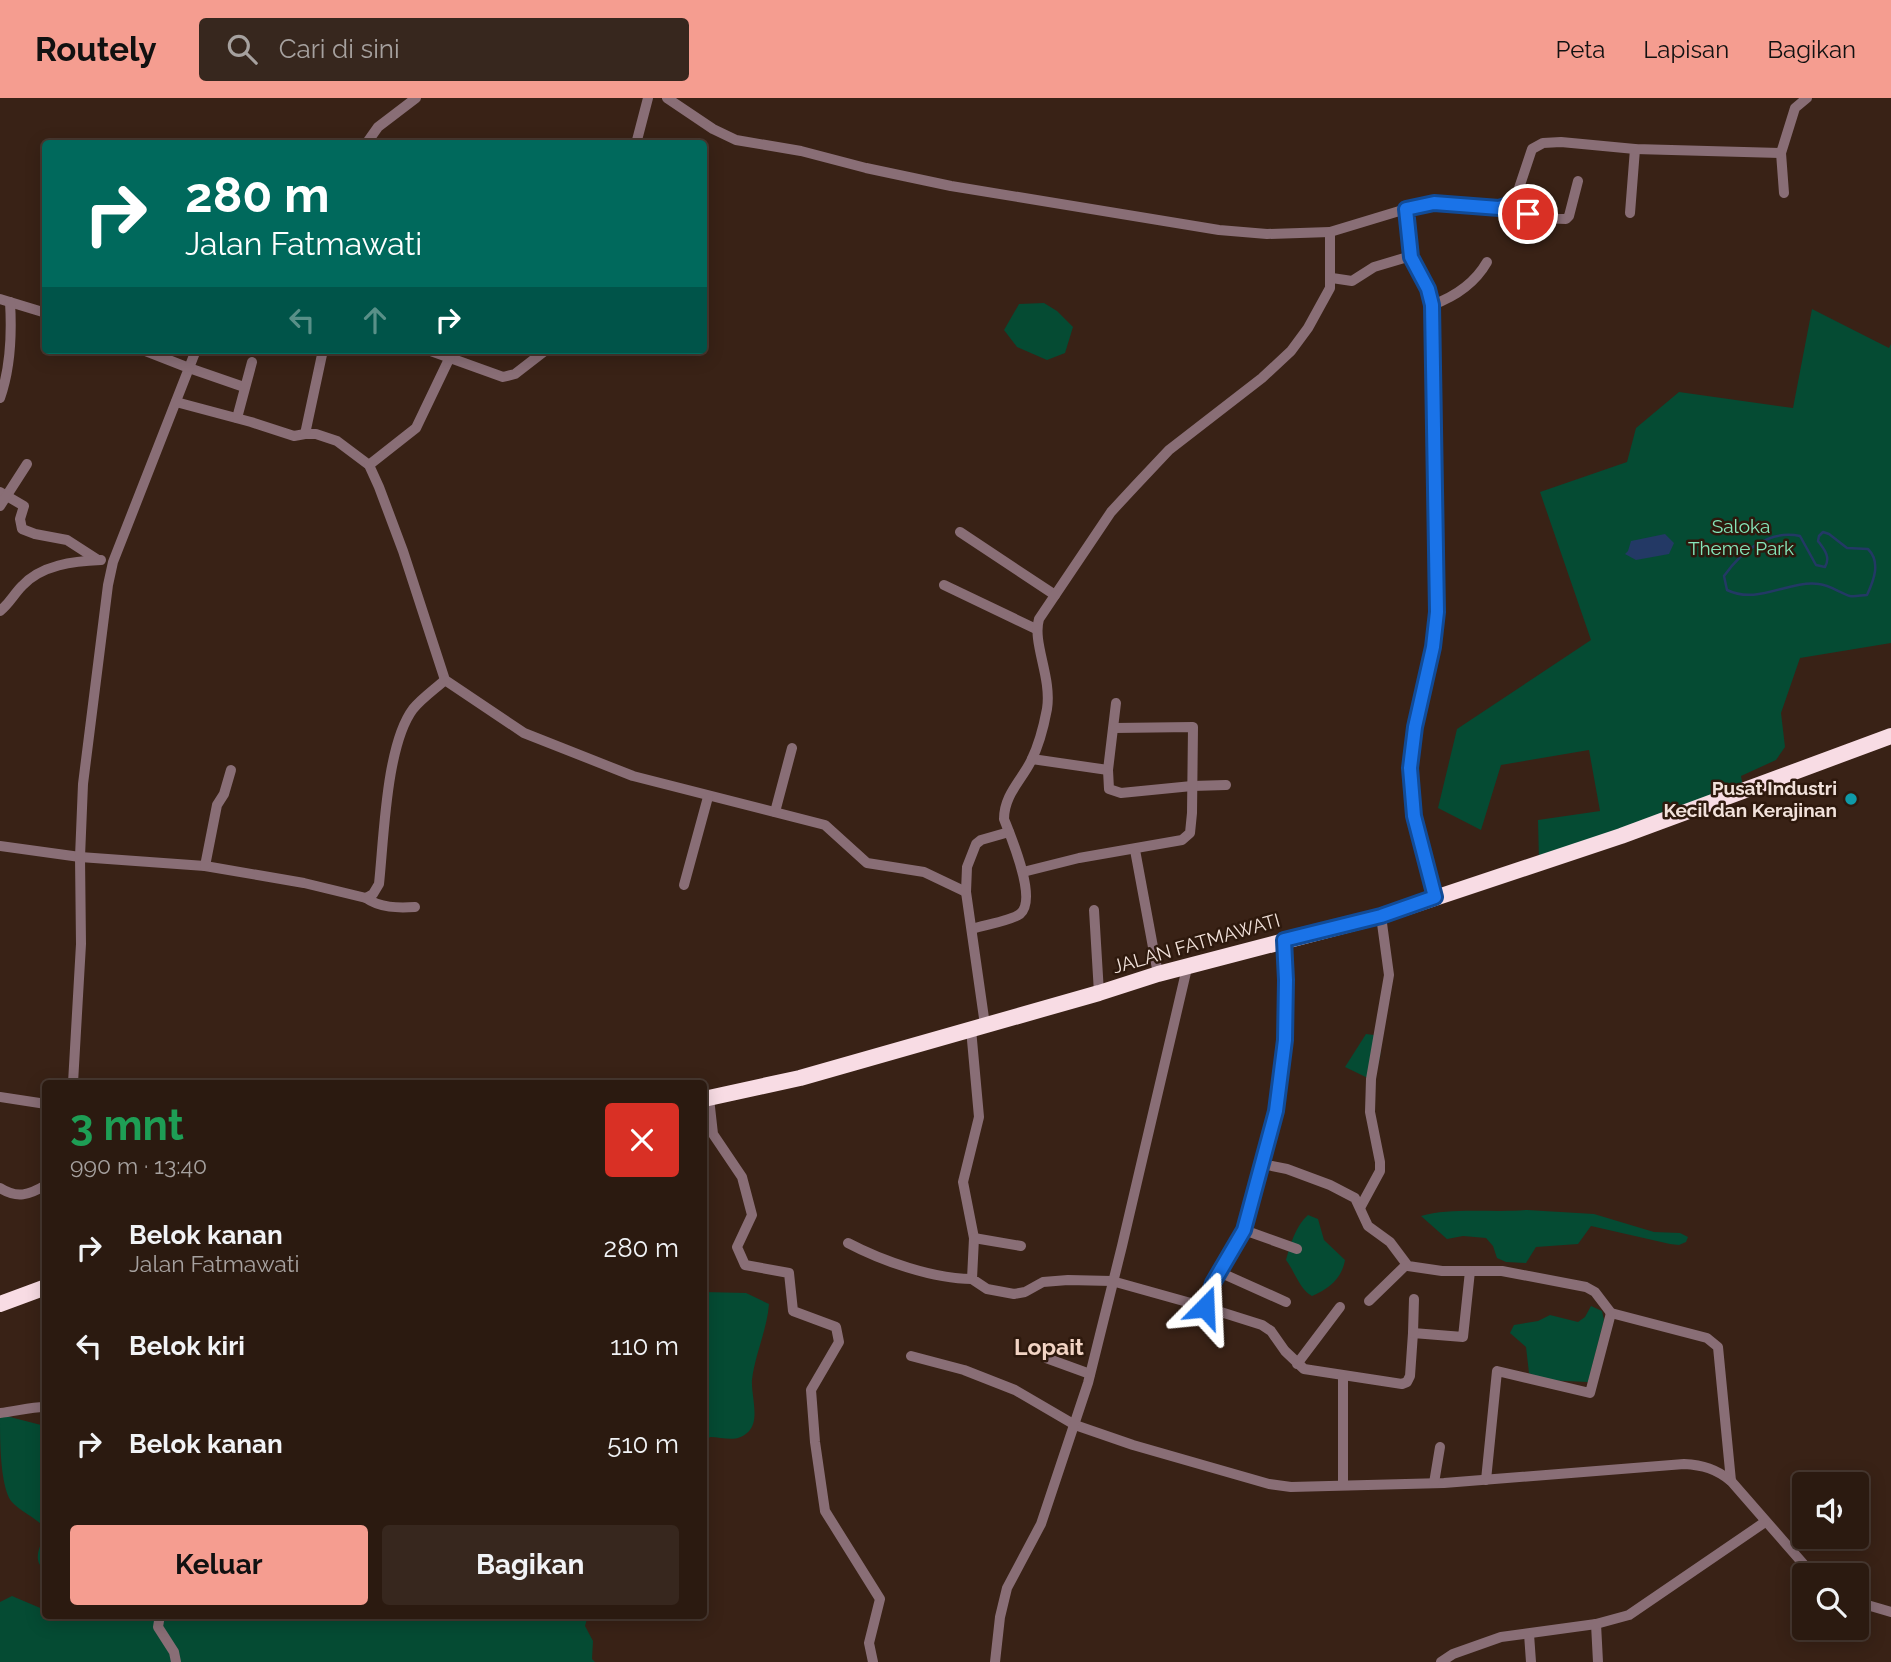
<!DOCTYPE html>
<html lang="id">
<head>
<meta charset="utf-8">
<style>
	body { margin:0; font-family:Raleway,sans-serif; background:#37271e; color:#f1f3f6; height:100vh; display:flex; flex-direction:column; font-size:26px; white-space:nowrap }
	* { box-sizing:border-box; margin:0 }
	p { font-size:23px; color:#a6a19f }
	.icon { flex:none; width:38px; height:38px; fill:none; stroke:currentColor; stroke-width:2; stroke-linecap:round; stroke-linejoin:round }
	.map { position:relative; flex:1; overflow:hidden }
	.drawer { position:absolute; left:42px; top:982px; width:665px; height:539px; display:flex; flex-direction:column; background:#2b1a10; border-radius:7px; box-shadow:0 4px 18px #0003,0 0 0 2px #473830 }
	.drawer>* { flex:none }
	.guide { position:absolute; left:42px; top:42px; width:665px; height:214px; border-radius:7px; box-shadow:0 4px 18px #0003,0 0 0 2px #473830; background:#00695c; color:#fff; overflow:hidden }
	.buttons { position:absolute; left:1792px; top:1374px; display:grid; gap:14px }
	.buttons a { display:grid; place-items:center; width:77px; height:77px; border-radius:7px; background:#2b1a10; box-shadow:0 4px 18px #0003,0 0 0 2px #473830; font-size:35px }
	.pin { position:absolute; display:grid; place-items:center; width:60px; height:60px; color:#fff; margin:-30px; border:4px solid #fff; border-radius:50%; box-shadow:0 2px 7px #0007 }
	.me { position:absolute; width:77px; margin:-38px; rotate:21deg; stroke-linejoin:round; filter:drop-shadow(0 0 5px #0008) }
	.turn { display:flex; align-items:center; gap:24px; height:147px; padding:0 28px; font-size:32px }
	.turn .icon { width:91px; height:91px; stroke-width:2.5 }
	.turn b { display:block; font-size:49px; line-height:60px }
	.lanes { display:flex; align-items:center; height:66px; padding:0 28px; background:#0003; justify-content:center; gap:35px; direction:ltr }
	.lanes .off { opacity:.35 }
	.round { display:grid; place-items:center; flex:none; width:74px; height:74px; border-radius:7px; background:#37271e }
	.overview { display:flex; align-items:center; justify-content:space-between; height:119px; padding:0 28px }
	h1 { font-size:42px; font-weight:700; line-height:52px; color:#1e9e55 }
	.action { display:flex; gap:14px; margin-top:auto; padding:14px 28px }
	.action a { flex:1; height:80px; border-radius:7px; background:#f59d90; color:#111; font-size:28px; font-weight:700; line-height:80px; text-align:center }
	.action a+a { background:#37271e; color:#f1f3f6 }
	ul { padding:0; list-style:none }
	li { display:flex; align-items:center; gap:21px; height:98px; padding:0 28px }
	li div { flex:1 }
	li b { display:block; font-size:26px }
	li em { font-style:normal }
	header { display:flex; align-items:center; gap:42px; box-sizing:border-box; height:98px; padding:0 35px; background:#f59d90; color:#111 }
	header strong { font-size:33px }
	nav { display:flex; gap:38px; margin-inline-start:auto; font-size:24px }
	.search { width:490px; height:63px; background:#37271e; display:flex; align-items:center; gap:18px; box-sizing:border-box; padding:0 24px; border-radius:7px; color:#a6a19f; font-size:26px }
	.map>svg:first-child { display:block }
	.green { fill:#054b33 }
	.water { fill:#233965 }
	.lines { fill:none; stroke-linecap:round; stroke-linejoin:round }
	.stream { stroke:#233965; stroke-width:2.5 }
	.minor { stroke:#896e76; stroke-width:10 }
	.highway { stroke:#f8dce4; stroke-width:16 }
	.route-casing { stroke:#114b97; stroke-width:18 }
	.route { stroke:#1a73e8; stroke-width:12 }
	.culture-dot { fill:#0f9aa8; stroke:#2e190d; stroke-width:2.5 }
	.labels { text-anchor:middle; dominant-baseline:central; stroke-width:5; stroke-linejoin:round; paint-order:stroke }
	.park-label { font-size:19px; fill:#86e7bb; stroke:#2e190d }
	.poi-label { font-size:19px; font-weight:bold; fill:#f1e1da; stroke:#2e190d; text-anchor:end }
	.street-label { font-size:19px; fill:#f1e1da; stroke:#2e190d }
	.quarter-label { font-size:23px; font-weight:bold; fill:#f2d4c4; stroke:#2e190d }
</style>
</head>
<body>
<header>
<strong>Routely</strong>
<div class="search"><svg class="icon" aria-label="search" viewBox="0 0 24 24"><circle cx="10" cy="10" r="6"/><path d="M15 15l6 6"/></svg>Cari di sini</div>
<nav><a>Peta</a><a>Lapisan</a><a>Bagikan</a></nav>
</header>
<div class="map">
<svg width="1891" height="1564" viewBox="0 0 1891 1564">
	<rect width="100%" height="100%" fill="#392216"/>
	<g class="green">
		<polygon points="1044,205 1057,213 1073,229 1065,255 1047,262 1017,249 1004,232 1019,206"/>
		<polygon points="1812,211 1889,250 1891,246 1891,545 1800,560 1781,615 1785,649 1776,662 1741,678 1743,689 1539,763 1538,722 1600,713 1589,652 1501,667 1481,732 1438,710 1457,631 1591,542 1540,394 1627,364 1636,330 1679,294 1793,310"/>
		<polygon points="1366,936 1382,938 1380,959 1374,983 1345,969"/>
		<path d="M1527,1112L1594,1116L1654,1134L1680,1135L1688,1139L1686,1144L1679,1147L1670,1146L1591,1128L1578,1146L1536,1149L1526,1165L1506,1164L1497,1160L1493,1148L1486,1140L1463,1138L1447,1141L1421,1118C1452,1109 1493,1115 1527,1112Z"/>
		<path d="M1308,1117L1318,1121L1324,1142L1345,1162C1342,1180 1329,1191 1312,1198C1300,1192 1295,1174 1286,1162C1290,1147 1296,1127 1308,1117Z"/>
		<path d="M704,1194L746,1195L769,1206C767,1232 755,1256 752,1282C751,1298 761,1324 747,1335C736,1345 723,1339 710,1339L704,1345Z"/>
		<polygon points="1591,1208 1602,1213 1604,1222 1588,1284 1544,1282 1529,1275 1526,1249 1510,1235 1514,1227 1538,1223 1550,1217 1578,1224 1585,1219"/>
		<path d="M0,1319H10L45,1328V1430C35,1419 21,1414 11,1403C0,1387 0,1342 0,1319Z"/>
		<path d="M45,1434V1472C31,1462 41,1448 45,1434Z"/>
		<polygon points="12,1498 45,1512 46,1517 588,1517 585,1528 593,1543 592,1561 595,1564 0,1564 0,1504"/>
	</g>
	<polygon class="water" points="1665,436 1674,445 1669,456 1636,462 1625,456 1628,453 1631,443"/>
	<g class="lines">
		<path class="stream" d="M1823,434L1829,436L1847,450L1868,451C1881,464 1874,482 1867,497C1862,497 1855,499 1850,498C1840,495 1830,487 1819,486C1788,482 1758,507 1727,492L1724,478C1741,454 1769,431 1800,438L1816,467L1825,469C1831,459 1824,451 1818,443L1819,438Z"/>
		<g class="minor">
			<polyline points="667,0 713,31 736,42 801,53 866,70 951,88 1219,132 1267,136 1330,134"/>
			<polyline points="366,46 378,29 416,0"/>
			<polyline points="636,46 648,0"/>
			<polyline points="1781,55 1784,95"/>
			<path d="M1514,105C1525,119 1550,121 1566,121L1569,118L1578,83"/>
			<polyline points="1406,111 1411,158 1428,191 1432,207 1437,514 1433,549 1415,629 1411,670 1414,718 1435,799"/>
			<polyline points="1630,115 1635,51"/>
			<polyline points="1332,180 1352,183 1374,169 1411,158"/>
			<polyline points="0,201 46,215"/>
			<path d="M1432,207C1454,199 1475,185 1487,164"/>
			<polyline points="196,252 189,270 244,289"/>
			<polyline points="428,252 503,279 515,276 546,252"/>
			<path d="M0,300C11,269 12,237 10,204"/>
			<polyline points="176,304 251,324 294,338 305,336 316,336 337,343 369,367 379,389 403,453 445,582 524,635 633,678 825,727 867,765 924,774 966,794"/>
			<polyline points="237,320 252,264"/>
			<polyline points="305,336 323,252"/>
			<polyline points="369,367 416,330 450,259"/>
			<polyline points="0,394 24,408 20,421 22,431 35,436 67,442 98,462"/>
			<polyline points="0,408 27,366"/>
			<polyline points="960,434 1055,497"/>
			<polyline points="944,487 1036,531"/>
			<path d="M0,513C9,506 14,496 22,488C41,467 74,463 101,462"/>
			<polyline points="1116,605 1108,672 1109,691 1121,695 1192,688 1226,687"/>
			<polyline points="1032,661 1108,672"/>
			<polyline points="775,714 792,650"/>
			<path d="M0,748L80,759L205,768L304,785L366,800L373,796L379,786C384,740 386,647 413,611C422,600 435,591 445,582"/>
			<polyline points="1135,752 1158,876"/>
			<polyline points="205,768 217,707 224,696 231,672"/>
			<polyline points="1023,774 1079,760 1182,742 1190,735 1192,715 1193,629 1114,630"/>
			<polyline points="684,787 708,699"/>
			<path d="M366,800C380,810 398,810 415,809"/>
			<polyline points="1094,812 1099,895"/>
			<path d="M972,831C984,827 1011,823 1020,816C1038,802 1011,739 1004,721C1004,697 1021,683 1031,663C1038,649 1044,627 1047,611C1052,579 1032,545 1039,521L1111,414L1136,387L1169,352L1262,280L1291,253L1308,230L1330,190V134L1406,111L1434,105L1507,109L1514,105L1532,51L1543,45L1561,44L1635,51L1781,55L1795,10L1807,0"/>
			<path d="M1284,842C1287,894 1288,947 1279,998C1275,1021 1268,1043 1262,1066L1287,1071L1330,1087L1355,1100L1368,1128L1390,1144L1408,1168L1442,1173H1502L1586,1189L1595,1194L1611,1215L1707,1240L1718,1249L1731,1383"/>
			<polyline points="985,927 966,794 967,769 976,746 981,742 1009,734"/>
			<polyline points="971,931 979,1019 963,1084 974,1140 972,1181 987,1191 1014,1196 1025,1194 1043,1184 1068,1182 1112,1183 1205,1209 1213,1185 1244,1132 1262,1066"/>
			<polyline points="73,985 81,846 80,759 83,686 108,487 113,464 189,270 143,252"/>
			<polyline points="0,999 46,1006"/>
			<polyline points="709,1000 713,1036 742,1079 752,1117 737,1149 745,1167 789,1175 793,1213 836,1229 839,1244 811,1292 815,1344 825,1413 880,1501 869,1545 873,1564"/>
			<path d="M0,1090C17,1101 29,1097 46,1087"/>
			<polyline points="1361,1108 1380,1073 1380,1064 1370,1014 1371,981 1389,877 1381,818"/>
			<polyline points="1244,1132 1297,1151"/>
			<polyline points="974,1140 1021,1148"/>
			<path d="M848,1145C882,1163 934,1181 972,1181"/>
			<polyline points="1219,1174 1286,1204"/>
			<polyline points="1369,1203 1406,1167"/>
			<polyline points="1205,1209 1262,1227 1271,1233 1285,1253 1304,1271 1402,1286 1407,1284 1410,1278 1413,1235 1463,1239 1470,1173"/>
			<polyline points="1413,1235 1414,1201"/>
			<path d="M911,1258L964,1272L1015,1292L1075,1327L1133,1347L1269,1386L1291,1389L1444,1385L1684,1366C1703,1367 1716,1371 1731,1383L1813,1477"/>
			<polyline points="1046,1260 1090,1276"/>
			<polyline points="1297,1266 1340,1209"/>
			<polyline points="1343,1278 1343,1387"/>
			<path d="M0,1315C13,1314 35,1308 46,1309"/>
			<polyline points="1486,1382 1497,1273 1590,1295 1611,1215"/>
			<polyline points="1434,1385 1440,1349"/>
			<polyline points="1857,1504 1891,1514"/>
			<polyline points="160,1517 158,1529 174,1554 176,1564"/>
			<polyline points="1596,1526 1598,1564"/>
			<polyline points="1529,1536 1531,1564"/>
			<polyline points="995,1564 1000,1519 1007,1490 1041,1426 1088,1285 1122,1148 1187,870"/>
			<polyline points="1441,1564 1453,1556 1501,1539 1596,1526 1629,1517 1765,1424"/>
		</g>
		<g class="highway">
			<polyline points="704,1001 800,980 1099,895 1158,876 1381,818 1621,738 1891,638"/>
			<polyline points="0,1206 46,1189"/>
		</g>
	</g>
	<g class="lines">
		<g class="route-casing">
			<polyline id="route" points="1205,1209 1213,1185 1244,1132 1276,1013 1285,942 1286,882 1284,842 1381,818 1435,799 1414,718 1410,670 1415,629 1433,549 1437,514 1432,207 1428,191 1411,159 1406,111 1434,105 1499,110 1514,105 1519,111 1528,116"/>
		</g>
		<use href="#route" class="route"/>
	</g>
	<circle class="culture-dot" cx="1851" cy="701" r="7"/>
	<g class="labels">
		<g class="park-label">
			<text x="1741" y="428">Saloka<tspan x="1741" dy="22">Theme Park</tspan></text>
		</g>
		<g class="poi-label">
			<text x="1837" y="690">Pusat Industri<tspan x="1837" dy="22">Kecil dan Kerajinan</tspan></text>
		</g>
		<g class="street-label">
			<text transform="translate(1196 845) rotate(-16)">JALAN FATMAWATI</text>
		</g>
		<g class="quarter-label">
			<text x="1049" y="1248">Lopait</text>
		</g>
	</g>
</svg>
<div class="buttons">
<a><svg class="icon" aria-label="sound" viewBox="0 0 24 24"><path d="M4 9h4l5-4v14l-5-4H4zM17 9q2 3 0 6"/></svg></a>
<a><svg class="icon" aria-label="search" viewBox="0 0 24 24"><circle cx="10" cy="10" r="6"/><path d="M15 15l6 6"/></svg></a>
</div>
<div class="pin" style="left:1528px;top:116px;background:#d93025"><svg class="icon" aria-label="arrive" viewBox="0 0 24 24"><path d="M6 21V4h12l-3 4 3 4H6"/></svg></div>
<svg class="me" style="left:1205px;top:1209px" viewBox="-20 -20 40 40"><path d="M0-17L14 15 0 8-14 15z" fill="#1a73e8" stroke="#fff" stroke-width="4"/></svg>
<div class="guide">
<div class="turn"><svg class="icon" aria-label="right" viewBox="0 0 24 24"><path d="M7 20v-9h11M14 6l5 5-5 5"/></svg><div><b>280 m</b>Jalan Fatmawati</div></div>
<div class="lanes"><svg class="icon off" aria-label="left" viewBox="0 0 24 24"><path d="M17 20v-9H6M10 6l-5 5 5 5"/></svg><svg class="icon off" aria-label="ahead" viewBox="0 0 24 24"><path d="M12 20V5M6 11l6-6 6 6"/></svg><svg class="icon" aria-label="right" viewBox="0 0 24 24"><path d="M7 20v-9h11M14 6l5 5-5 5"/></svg></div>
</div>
<section class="drawer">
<div class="overview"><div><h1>3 mnt</h1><p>990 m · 13:40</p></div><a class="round" style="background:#d93025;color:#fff"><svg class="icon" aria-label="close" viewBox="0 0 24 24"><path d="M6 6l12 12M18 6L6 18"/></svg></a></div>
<ul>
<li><svg class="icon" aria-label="right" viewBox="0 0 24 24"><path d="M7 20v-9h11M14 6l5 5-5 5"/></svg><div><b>Belok kanan</b><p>Jalan Fatmawati</p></div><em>280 m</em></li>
<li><svg class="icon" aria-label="left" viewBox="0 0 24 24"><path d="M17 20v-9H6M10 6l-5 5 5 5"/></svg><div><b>Belok kiri</b></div><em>110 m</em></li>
<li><svg class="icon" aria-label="right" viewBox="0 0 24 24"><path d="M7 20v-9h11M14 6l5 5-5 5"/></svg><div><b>Belok kanan</b></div><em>510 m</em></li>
</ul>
<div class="action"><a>Keluar</a><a>Bagikan</a></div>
</section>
</div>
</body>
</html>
